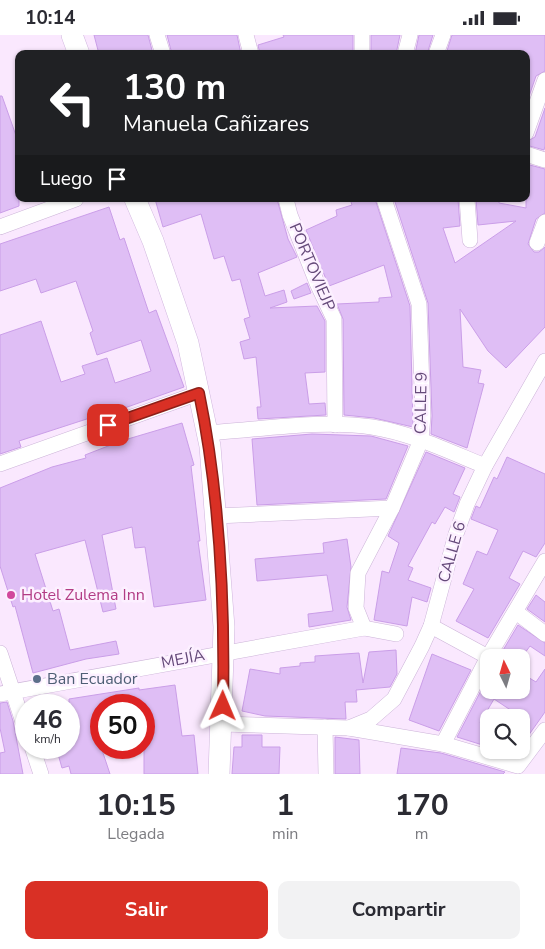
<!DOCTYPE html>
<html lang="es">
<head>
<meta charset="utf-8">
<style>
	body { margin:0; font-family:"Nunito Sans",sans-serif; background:#f2f2f3; color:#2b2b33; height:100vh; display:flex; flex-direction:column; font-size:19px; white-space:nowrap }
	* { box-sizing:border-box; margin:0 }
	p { font-size:16px; color:#7c7c81 }
	.icon { flex:none; width:28px; height:28px; fill:none; stroke:currentColor; stroke-width:2; stroke-linecap:round; stroke-linejoin:round }
	.map { position:relative; height:739px; overflow:hidden }
	.details { display:flex; flex-direction:column; background:#fff; flex:1 }
	.details>* { flex:none }
	.banner { position:absolute; left:15px; top:15px; width:515px; height:152px; border-radius:10px; box-shadow:0 1px 4px #0004; background:#202124; color:#fff; overflow:hidden }
	.needle { width:32px; rotate:355deg }
	.controls { position:absolute; left:480px; top:614px; display:grid; gap:10px }
	.controls a { display:grid; place-items:center; width:50px; height:50px; border-radius:10px; background:#fff; box-shadow:0 1px 4px #0004; font-size:25px }
	.speed { position:absolute; left:15px; top:659px; display:flex; gap:10px; font-size:25px; font-weight:700; text-align:center }
	.speed>* { display:grid; place-content:center; width:65px; height:65px; border-radius:50%; background:#fff; box-shadow:0 1px 4px #0004; line-height:1 }
	.speed small { font-size:12px; font-weight:400 }
	.speed .limit { border:8px solid #d22; background:#fff; color:#111 }
	.pin { position:absolute; display:grid; place-items:center; width:42px; height:42px; color:#fff; margin:-21px; border-radius:10px; box-shadow:0 2px 8px #0006 }
	.me { position:absolute; width:55px; margin:-28px; rotate:1deg; stroke-linejoin:round; filter:drop-shadow(0 0 4px #0008) }
	.turn { display:flex; align-items:center; gap:18px; height:105px; padding:0 25px; font-size:22px }
	.turn .icon { width:65px; height:65px; stroke-width:2.5 }
	.turn b { display:block; font-size:35px; line-height:42px }
	.then { display:flex; align-items:center; height:48px; padding:0 25px; background:#0003; gap:10px; font-size:19px }
	.eta { display:flex; justify-content:space-evenly; align-items:center; height:85px; text-align:center }
	.eta b { font-size:30px; font-weight:700; line-height:35px }
	.primary-button { display:flex; gap:10px; margin-top:auto; padding:10px 25px }
	.primary-button a { flex:1; height:58px; border-radius:10px; background:#d93025; color:#fff; font-size:20px; font-weight:700; line-height:58px; text-align:center }
	.primary-button a+a { background:#f2f2f3; color:#2b2b33 }
	.status { display:flex; justify-content:space-between; align-items:center; height:35px; padding:0 25px; background:#fff; direction:ltr }
	.status svg { height:14px; fill:currentColor }
	.map>svg:first-child { display:block }
	.building { fill:#dfbef5; stroke:#ca9ee8 }
	.lines { fill:none; stroke-linecap:round; stroke-linejoin:round }
	.minor-casing { stroke:#ccb4d8; stroke-width:16 }
	.secondary-casing { stroke:#cfb4dd; stroke-width:22 }
	.minor { stroke:#fff; stroke-width:15 }
	.secondary { stroke:#fff; stroke-width:21 }
	.route-casing { stroke:#8d1f18; stroke-width:12 }
	.route { stroke:#d93025; stroke-width:9 }
	.hotel-dot { fill:#d1479c; stroke:#fcf0ff; stroke-width:2 }
	.service-dot { fill:#5c6f8a; stroke:#fcf0ff; stroke-width:2 }
	.labels { text-anchor:middle; dominant-baseline:central; stroke-width:5; stroke-linejoin:round; paint-order:stroke }
	.street-label { font-size:16px; fill:#654a7a; stroke:#fcf0ff }
	.hotel-label { font-size:16px; fill:#b23c85; stroke:#fcf0ff; text-anchor:start }
	.service-label { font-size:16px; fill:#4e5e75; stroke:#fcf0ff; text-anchor:start }
</style>
</head>
<body>
<div class="status"><b>10:14</b><svg viewBox="0 0 49 12"><path d="M0 12V9h3v3zM5 12V6h3v6zM10 12V3h3v9zM15 12V0h3v12zM26 1h20v11H26zM47 4h2v5h-2z"/></svg></div>
<div class="map">
<svg width="545" height="739" viewBox="0 0 545 739">
	<rect width="100%" height="100%" fill="#fae8fe"/>
	<g class="building">
		<polygon points="94,0 148,0 153,19 99,19"/>
		<polygon points="167,0 237,0 241,19 172,19"/>
		<polygon points="283,0 353,0 353,19 260,19 258,10 284,2"/>
		<polygon points="371,0 400,0 396,19 371,19"/>
		<polygon points="419,0 433,0 427,19 415,19"/>
		<polygon points="452,0 545,0 545,36 536,41 526,70 526,19 446,19"/>
		<polygon points="0,61 2,61 19,109 19,171 0,178"/>
		<polygon points="545,73 545,111 544,115 526,110 526,107 535,102"/>
		<polygon points="526,129 545,134 545,178 536,184 528,209 534,217 539,217 545,212 545,292 506,333 488,316 460,274 463,332 481,335 478,348 484,349 467,413 431,399 432,381 428,268 394,164 458,164 460,191 443,193 455,228 516,186 478,190 476,164 499,164 499,168 526,173"/>
		<polygon points="155,164 277,164 288,204 297,222 258,238 265,261 284,255 287,267 270,273 317,271 325,286 325,337 305,338 309,369 325,368 326,380 258,384 257,372 261,372 256,322 244,324 240,307 250,304 244,284 250,282 240,244 232,246 224,221 214,224 201,179 163,192"/>
		<polygon points="350,164 375,164 410,271 413,392 374,383 344,380 343,284 337,269 379,267 379,263 392,262 384,230 329,251 326,244 306,195 337,181 336,175 352,170"/>
		<polygon points="109,172 120,205 124,203 149,278 156,275 184,352 99,382 99,380 19,406 21,412 0,419 0,300 41,286 61,347 85,339 82,331 107,323 115,348 151,336 141,305 97,320 90,298 93,296 76,246 41,258 36,244 0,256 0,209"/>
		<polygon points="307,248 311,258 294,264 291,256"/>
		<polygon points="182,388 194,430 191,431 200,506 198,506 206,565 154,572 145,512 135,513 132,492 102,500 116,574 103,577 85,505 35,519 53,576 59,574 70,615 116,606 119,619 86,624 33,638 15,571 13,572 0,531 0,453 52,432 86,423 85,420 121,406"/>
		<polygon points="312,399 371,401 408,411 386,464 257,470 252,404"/>
		<polygon points="426,417 465,433 453,459 460,462 454,477 445,472 435,489 432,487 408,531 413,533 408,545 431,553 427,567 412,562 407,591 374,585 382,536 389,538 399,508 388,501"/>
		<polygon points="507,422 545,439 545,508 536,522 523,516 509,543 520,549 488,603 456,586 474,554 463,549 477,516 487,520 498,495 471,484 476,471 480,473 494,442 497,444"/>
		<polygon points="347,504 351,532 347,572 351,585 309,592 308,579 333,576 327,540 257,546 255,524 324,518 323,508"/>
		<polygon points="536,560 545,567 545,587 527,574"/>
		<polygon points="518,590 545,608 545,621 530,611 522,622 499,622"/>
		<polygon points="396,615 397,639 390,652 356,655 357,667 345,667 346,684 265,681 242,676 250,634 280,639 280,633 300,631 300,628 315,627 315,621 359,618 363,648 369,617"/>
		<polygon points="432,619 471,635 439,696 409,685"/>
		<polygon points="545,634 545,677 521,711 521,682 494,664 480,688 489,692 489,712 457,702 488,642 489,655 521,655 521,638 536,647"/>
		<polygon points="175,650 182,701 194,700 198,739 144,739 144,670 101,670 101,712 110,739 71,739 69,731 62,733 56,712 69,712 69,664 139,653 139,655"/>
		<polygon points="7,667 13,686 23,739 0,739 0,718 5,717 0,693 0,668"/>
		<polygon points="242,700 262,700 262,712 280,712 279,739 232,739 234,712 242,712"/>
		<polygon points="335,702 359,705 360,739 335,739"/>
		<polygon points="401,713 441,718 505,737 503,739 397,739"/>
	</g>
	<g class="lines">
		<g class="minor-casing">
			<g id="minor">
				<polyline points="157,0 163,19"/>
				<polyline points="246,0 251,19"/>
				<polyline points="362,0 362,19"/>
				<polyline points="405,19 410,0"/>
				<polyline points="436,19 443,0"/>
				<polyline points="526,98 545,45"/>
				<polyline points="526,119 545,125"/>
				<polyline points="286,164 290,180 317,248 334,284 335,390"/>
				<polyline points="467,164 470,205"/>
				<polyline points="0,192 76,164"/>
				<polyline points="537,208 545,187"/>
				<path d="M207,398C257,395 324,384 372,392C411,398 448,416 485,431"/>
				<polyline points="0,429 199,358"/>
				<polyline points="216,481 392,473"/>
				<polyline points="516,577 545,599"/>
				<polyline points="431,591 488,622"/>
				<polyline points="364,593 356,573 358,538 392,473 421,405 423,381 419,269 384,164"/>
				<polyline points="0,618 26,696"/>
				<polyline points="0,659 364,593 396,599"/>
				<polyline points="222,689 349,693 443,709 518,731 545,695"/>
				<polyline points="325,692 326,739"/>
				<polyline points="349,693 371,684 394,664 422,611 431,591 456,499 467,469 485,431 545,326"/>
				<polyline points="443,709 488,622 545,526"/>
				<polyline points="32,712 41,739"/>
			</g>
		</g>
		<g class="secondary-casing">
			<g id="secondary">
				<polyline points="72,0 79,19"/>
				<polyline points="135,164 153,206 188,308 210,411 224,592 219,739"/>
			</g>
		</g>
		<use href="#minor" class="minor"/>
		<use href="#secondary" class="secondary"/>
	</g>
	<g class="lines">
		<g class="route-casing">
			<path id="route" d="M108,390L199,358C220,460 225,567 223,671"/>
		</g>
		<use href="#route" class="route"/>
	</g>
	<circle class="hotel-dot" cx="11" cy="560" r="5"/>
	<circle class="service-dot" cx="37" cy="644" r="5"/>
	<g class="labels">
		<g class="street-label">
			<text transform="translate(312 232) rotate(67)">PORTOVIEJP</text>
			<text transform="translate(421 368) rotate(-89)">CALLE 9</text>
			<text transform="translate(452 517) rotate(-74)">CALLE 6</text>
			<text transform="translate(183 624) rotate(-11)">MEJÍA</text>
		</g>
		<g class="hotel-label">
			<text x="21" y="560">Hotel Zulema Inn</text>
		</g>
		<g class="service-label">
			<text x="47" y="644">Ban Ecuador</text>
		</g>
	</g>
</svg>
<div class="controls">
<a><svg class="needle" viewBox="-14 -14 28 28"><path d="M0-13l5 13h-10z" fill="#e53935"/><path d="M0 13l5-13h-10z" fill="#7c7c81"/></svg></a>
<a><svg class="icon" aria-label="search" viewBox="0 0 24 24"><circle cx="10" cy="10" r="6"/><path d="M15 15l6 6"/></svg></a>
</div>
<div class="speed"><div>46<small>km/h</small></div><div class="limit">50</div></div>
<div class="pin" style="left:108px;top:390px;background:#d93025"><svg class="icon" aria-label="arrive" viewBox="0 0 24 24"><path d="M6 21V4h12l-3 4 3 4H6"/></svg></div>
<svg class="me" style="left:223px;top:671px" viewBox="-20 -20 40 40"><path d="M0-17L14 15 0 8-14 15z" fill="#d93025" stroke="#fff" stroke-width="4"/></svg>
<div class="banner">
<div class="turn"><svg class="icon" aria-label="left" viewBox="0 0 24 24"><path d="M17 20v-9H6M10 6l-5 5 5 5"/></svg><div><b>130 m</b>Manuela Cañizares</div></div>
<div class="then">Luego<svg class="icon" aria-label="arrive" viewBox="0 0 24 24"><path d="M6 21V4h12l-3 4 3 4H6"/></svg></div>
</div>
</div>
<section class="details">
<div class="eta">
<div><b>10:15</b><p>Llegada</p></div>
<div><b>1</b><p>min</p></div>
<div><b>170</b><p>m</p></div>
</div>
<div class="primary-button"><a>Salir</a><a>Compartir</a></div>
</section>
</body>
</html>
